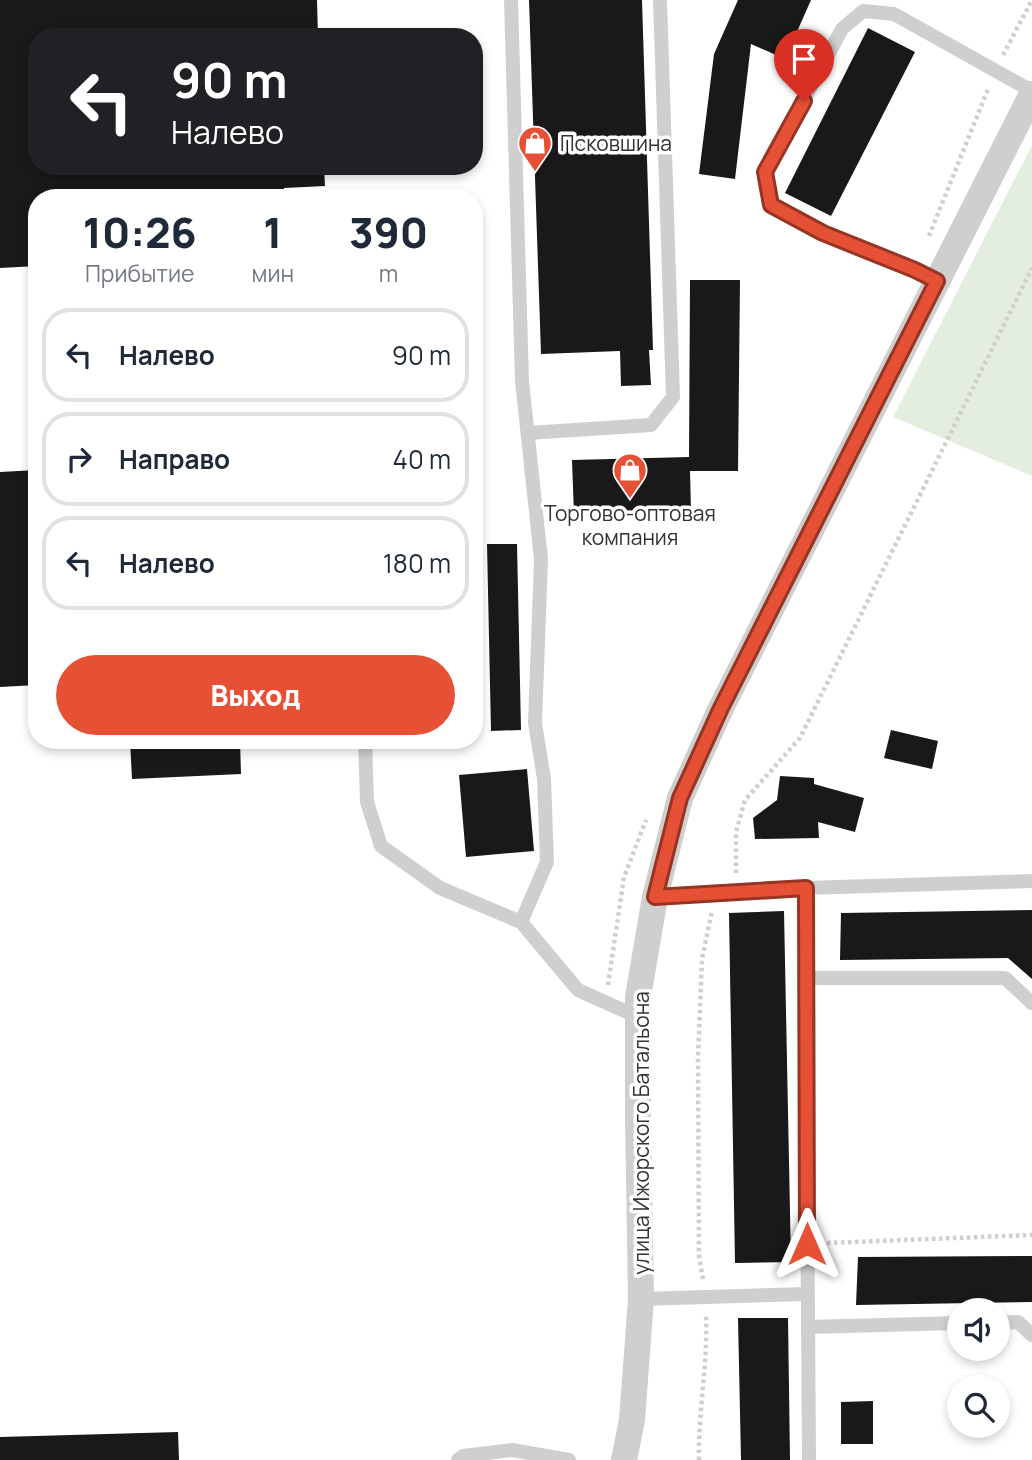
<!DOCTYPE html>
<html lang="ru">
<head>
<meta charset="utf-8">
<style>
	body { margin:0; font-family:Manrope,sans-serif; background:#f2f2f3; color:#1f2937; height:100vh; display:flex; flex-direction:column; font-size:26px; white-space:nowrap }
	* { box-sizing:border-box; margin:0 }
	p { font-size:23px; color:#747a83 }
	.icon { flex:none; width:38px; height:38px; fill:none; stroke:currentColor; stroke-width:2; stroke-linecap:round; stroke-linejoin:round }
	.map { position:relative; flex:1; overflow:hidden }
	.details { position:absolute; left:28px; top:189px; width:455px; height:560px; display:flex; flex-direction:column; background:#fff; border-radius:28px; box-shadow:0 4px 10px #0003 }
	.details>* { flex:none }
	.hud { position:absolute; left:28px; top:28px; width:455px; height:147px; border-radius:28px; box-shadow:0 4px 10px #0003; background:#202124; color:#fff; overflow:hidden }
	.buttons { position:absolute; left:947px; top:1298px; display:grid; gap:14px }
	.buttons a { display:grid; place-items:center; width:63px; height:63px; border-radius:50%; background:#fff; box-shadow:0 4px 10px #0003; font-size:35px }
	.pin { position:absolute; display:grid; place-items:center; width:60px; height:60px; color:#fff; margin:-72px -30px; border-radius:50% 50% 50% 0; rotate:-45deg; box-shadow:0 0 7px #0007 }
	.pin .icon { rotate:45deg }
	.me { position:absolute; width:77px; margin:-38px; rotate:0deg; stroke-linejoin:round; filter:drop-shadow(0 0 5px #0008) }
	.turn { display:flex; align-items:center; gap:24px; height:147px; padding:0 28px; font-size:32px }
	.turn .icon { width:91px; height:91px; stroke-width:2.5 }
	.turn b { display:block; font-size:49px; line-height:60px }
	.eta { display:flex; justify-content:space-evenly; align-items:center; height:119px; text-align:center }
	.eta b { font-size:42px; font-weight:800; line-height:49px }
	.primary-button { display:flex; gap:14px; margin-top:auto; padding:14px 28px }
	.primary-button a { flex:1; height:80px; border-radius:42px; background:#e65136; color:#fff; font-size:28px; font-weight:800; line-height:80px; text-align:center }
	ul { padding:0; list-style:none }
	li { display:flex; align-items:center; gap:21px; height:94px; margin:0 14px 10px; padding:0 14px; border:4px solid #e0e1e3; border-radius:28px }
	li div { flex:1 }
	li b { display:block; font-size:26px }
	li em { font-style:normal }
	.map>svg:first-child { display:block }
	.green { fill:#e4eee0 }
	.building { fill:#191919 }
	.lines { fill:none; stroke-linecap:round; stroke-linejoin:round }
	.path { stroke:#cfcfcf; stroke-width:4.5; stroke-dasharray:3.5 3.5; stroke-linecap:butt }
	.lane { stroke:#cfcfcf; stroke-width:14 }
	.street { stroke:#cfcfcf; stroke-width:26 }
	.route-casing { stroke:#963523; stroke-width:18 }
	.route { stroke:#e65136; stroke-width:12 }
	.labels { text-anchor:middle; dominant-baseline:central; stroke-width:7; stroke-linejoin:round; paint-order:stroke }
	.poi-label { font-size:21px; fill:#323232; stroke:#fff; text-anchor:start }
	.street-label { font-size:21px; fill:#323232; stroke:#fff }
</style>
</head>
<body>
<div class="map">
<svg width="1032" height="1460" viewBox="0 0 1032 1460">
	<rect width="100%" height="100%" fill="#fff"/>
	<polygon class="green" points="1032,145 1032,476 893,417"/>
	<g class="building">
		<polygon points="0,0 317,0 318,37 37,37 37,166 324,166 325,186 284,188 284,198 37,198 37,266 0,268"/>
		<polygon points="529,0 642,0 653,350 649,350 651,385 621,386 620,351 541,354"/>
		<polygon points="738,0 811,0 785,59 751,44 735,179 699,174 714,54"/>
		<polygon points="868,28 915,52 831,216 785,193"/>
		<polygon points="690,280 740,280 738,471 690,471 691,511 574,515 572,460 689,457"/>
		<polygon points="37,470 37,685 0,687 0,472"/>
		<polygon points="487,544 517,544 521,730 491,731"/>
		<polygon points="891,730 938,741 932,769 884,758"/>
		<polygon points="130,740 240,740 241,774 132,779"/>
		<polygon points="527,769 534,851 466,857 459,775"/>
		<polygon points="780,776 814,778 814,784 864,798 855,832 818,822 819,838 755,839 753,818 777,800"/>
		<polygon points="1032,910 1032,979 1008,958 840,960 841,913"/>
		<polygon points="784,911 791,1262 735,1263 729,913"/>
		<polygon points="1032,1256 1032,1302 856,1305 858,1257"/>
		<polygon points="738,1318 788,1318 790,1460 741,1460"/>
		<polygon points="873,1401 873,1444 841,1444 841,1402"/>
		<polygon points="178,1432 179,1460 0,1460 0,1437"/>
	</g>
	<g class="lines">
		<g class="path">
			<polyline points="1003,55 1032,0"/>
			<polyline points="929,236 988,89"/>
			<polyline points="736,873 736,832 745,800 800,738 1032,268"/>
			<polyline points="608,985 624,877 646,820"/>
			<polyline points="827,1243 1032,1235"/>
			<polyline points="703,1279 699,1256 698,1058 702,959 712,911"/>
			<path d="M699,1460C698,1412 708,1364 706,1316"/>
		</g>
		<g class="lane">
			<polyline points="511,0 522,381 541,559 535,723 544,779 547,862 521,922"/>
			<polyline points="937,281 915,270 823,233 771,205 765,172 842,29 863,11 894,14 1032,91"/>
			<polyline points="528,433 651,425 673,397 660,0"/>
			<polyline points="365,740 367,802 381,846 440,888 521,922 578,990 638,1017"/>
			<polyline points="805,888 809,1460"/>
			<polyline points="655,897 805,888 1032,881"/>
			<polyline points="806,978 1005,978 1032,1003"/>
			<polyline points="641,1299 807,1294"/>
			<polyline points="998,1323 1018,1322 1032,1335"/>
			<polyline points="808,1327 959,1323"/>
			<polyline points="458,1460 463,1456 512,1450 569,1460"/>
		</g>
		<polyline class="street" points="624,1460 632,1420 641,1299 638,1116 638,997 655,897 680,798 721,708 1032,94"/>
	</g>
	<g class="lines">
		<g class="route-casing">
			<polyline id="route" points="804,101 765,172 771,205 823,233 915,270 937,281 721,708 680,798 655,897 806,888 807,1244"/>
		</g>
		<use href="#route" class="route"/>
	</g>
	<defs>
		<g id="shop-pin" transform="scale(1.75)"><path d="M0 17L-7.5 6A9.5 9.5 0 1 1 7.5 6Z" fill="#e65136" stroke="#fff"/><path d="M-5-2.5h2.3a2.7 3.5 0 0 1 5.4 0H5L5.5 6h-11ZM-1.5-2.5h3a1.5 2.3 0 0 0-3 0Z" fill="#fff"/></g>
	</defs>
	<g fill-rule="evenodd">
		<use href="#shop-pin" x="535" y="143"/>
		<use href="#shop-pin" x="630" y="470"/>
	</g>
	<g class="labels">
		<g class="poi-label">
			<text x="560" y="143">Псковшина</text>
			<text x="630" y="513" text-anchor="middle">Торгово-оптовая<tspan x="630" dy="24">компания</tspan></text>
		</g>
		<g class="street-label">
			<text transform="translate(641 1133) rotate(-90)">улица Ижорского Батальона</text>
		</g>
	</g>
</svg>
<div class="buttons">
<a><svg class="icon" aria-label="sound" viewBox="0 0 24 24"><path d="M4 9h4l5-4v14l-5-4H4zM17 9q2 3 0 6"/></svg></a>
<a><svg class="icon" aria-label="search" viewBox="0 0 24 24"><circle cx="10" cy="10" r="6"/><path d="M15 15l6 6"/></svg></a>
</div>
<div class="pin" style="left:804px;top:101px;background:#d93025"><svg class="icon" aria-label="arrive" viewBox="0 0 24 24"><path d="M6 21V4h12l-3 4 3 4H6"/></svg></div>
<svg class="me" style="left:807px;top:1244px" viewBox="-20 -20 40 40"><path d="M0-17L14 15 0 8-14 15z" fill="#e65136" stroke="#fff" stroke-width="4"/></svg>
<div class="hud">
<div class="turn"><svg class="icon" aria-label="left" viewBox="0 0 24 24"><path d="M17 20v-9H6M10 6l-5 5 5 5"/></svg><div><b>90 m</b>Налево</div></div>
</div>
<section class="details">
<div class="eta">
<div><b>10:26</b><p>Прибытие</p></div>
<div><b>1</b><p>мин</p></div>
<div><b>390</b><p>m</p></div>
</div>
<ul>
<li><svg class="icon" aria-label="left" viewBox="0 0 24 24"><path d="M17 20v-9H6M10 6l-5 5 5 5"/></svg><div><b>Налево</b></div><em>90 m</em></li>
<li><svg class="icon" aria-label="right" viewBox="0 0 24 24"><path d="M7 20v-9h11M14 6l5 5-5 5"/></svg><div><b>Направо</b></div><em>40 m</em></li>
<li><svg class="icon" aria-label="left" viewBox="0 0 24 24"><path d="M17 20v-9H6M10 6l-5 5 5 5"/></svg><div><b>Налево</b></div><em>180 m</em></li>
</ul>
<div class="primary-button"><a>Выход</a></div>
</section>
</div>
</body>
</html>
